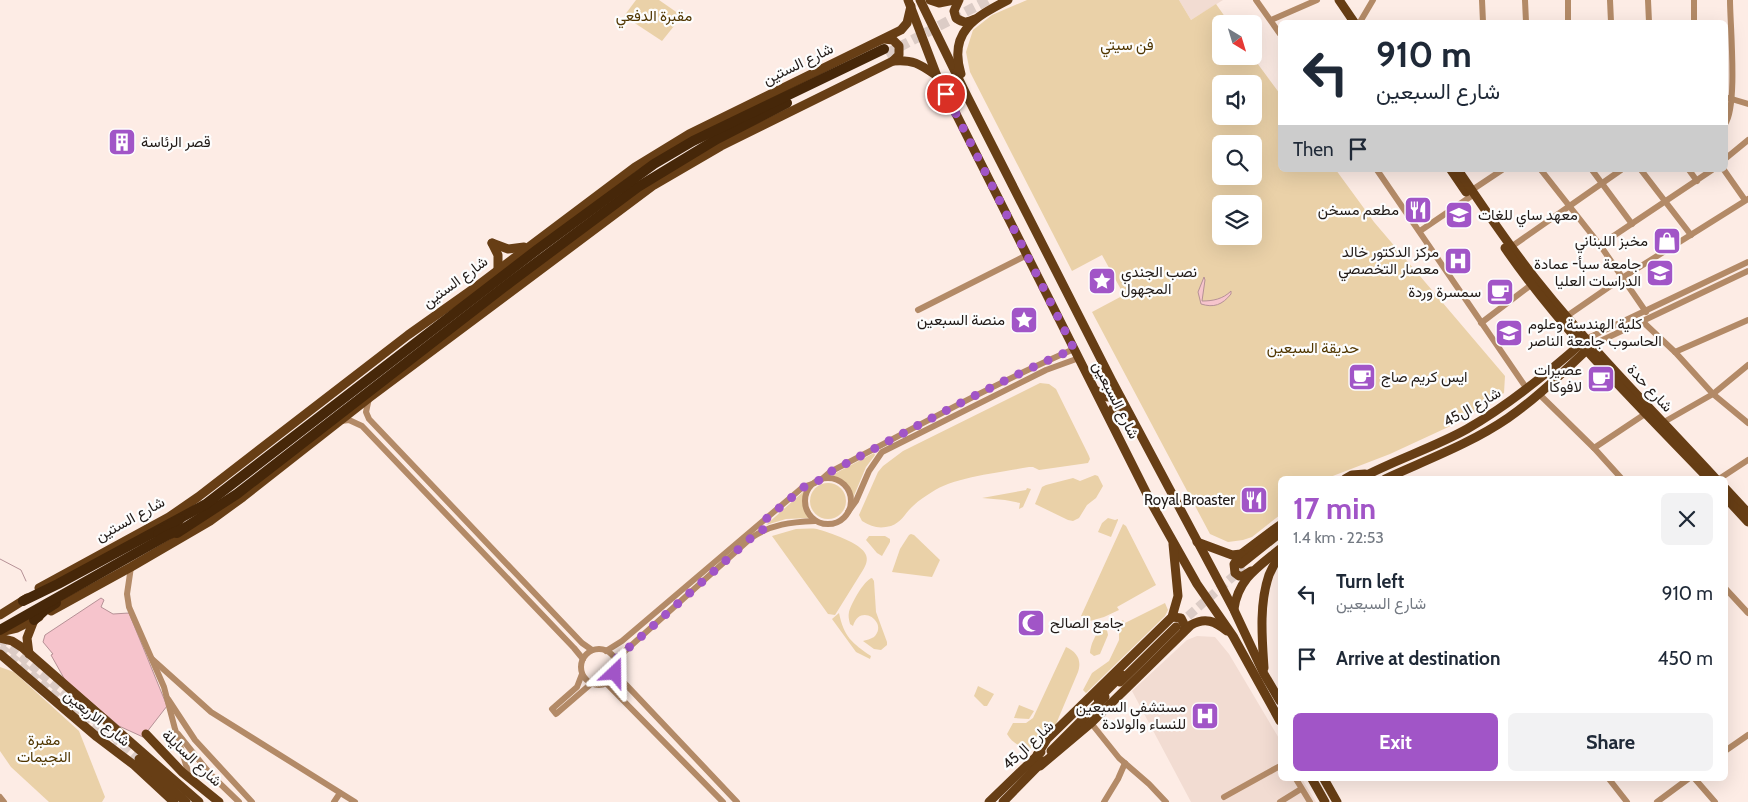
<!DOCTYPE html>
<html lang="en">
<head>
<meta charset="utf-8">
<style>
	body { margin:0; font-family:Cabin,Vazirmatn,sans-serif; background:#f2f2f3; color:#1f2937; height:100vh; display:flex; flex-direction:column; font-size:19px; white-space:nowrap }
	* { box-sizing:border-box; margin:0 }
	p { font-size:16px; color:#747a83 }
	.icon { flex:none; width:28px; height:28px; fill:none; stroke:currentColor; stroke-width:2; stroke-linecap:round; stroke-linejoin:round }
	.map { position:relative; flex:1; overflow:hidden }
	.panel { position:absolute; left:1278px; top:476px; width:450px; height:305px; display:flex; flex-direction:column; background:#fff; border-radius:8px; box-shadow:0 5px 20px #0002 }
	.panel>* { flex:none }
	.hud { position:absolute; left:1278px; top:20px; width:450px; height:152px; border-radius:8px; box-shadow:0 5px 20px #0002; background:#fff; color:#1f2937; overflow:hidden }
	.needle { width:32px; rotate:142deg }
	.buttons { position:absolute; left:1212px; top:15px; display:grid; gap:10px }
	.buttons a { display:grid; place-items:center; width:50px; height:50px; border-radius:8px; background:#fff; box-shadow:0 5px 20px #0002; font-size:25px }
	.pin { position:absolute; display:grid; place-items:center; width:42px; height:42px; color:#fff; margin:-21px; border:2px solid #fff; border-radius:50%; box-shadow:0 1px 5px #0007 }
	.me { position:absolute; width:55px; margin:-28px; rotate:23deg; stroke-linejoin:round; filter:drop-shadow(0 0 4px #0008) }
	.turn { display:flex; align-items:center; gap:18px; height:105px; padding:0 15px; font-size:22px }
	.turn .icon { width:65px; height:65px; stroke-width:2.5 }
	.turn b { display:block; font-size:35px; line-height:42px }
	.then { display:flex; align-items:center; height:48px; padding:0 15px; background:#0003; gap:10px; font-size:19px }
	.round { display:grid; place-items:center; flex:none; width:52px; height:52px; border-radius:8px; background:#f2f2f3 }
	.summary { display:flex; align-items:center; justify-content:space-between; height:85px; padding:0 15px }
	h1 { font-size:30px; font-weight:700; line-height:38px; color:#a155c7 }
	.primary-button { display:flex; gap:10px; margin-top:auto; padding:10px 15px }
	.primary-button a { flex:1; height:58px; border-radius:8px; background:#a155c7; color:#fff; font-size:20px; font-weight:700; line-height:58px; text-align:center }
	.primary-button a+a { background:#f2f2f3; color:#1f2937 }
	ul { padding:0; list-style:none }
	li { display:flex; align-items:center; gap:15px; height:65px; padding:0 15px }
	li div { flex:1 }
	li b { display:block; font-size:19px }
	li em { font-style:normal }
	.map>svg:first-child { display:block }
	.built { fill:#f2dcd2 }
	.green { fill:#ead1a8; fill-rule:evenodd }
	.water { fill:#f6c4cc; stroke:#b69196 }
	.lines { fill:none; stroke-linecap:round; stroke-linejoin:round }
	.stream { stroke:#b69196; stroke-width:1 }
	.major-tunnel { stroke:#dcccc6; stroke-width:9; stroke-dasharray:9 4.5; stroke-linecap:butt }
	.highway-tunnel { stroke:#dcccc6; stroke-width:10; stroke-dasharray:10 5; stroke-linecap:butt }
	.minor { stroke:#b38a67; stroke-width:6 }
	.major { stroke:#673e15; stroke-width:9 }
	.highway { stroke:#462709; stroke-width:10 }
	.highway-bridge { stroke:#462709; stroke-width:10 }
	.route { stroke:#a155c7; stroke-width:9; stroke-dasharray:0 16.2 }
	.labels { text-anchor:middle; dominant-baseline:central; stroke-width:4.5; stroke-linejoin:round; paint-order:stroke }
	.park-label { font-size:15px; fill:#503600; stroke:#fdfdfd }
	.street-label { font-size:15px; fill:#211a17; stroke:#fdfdfd }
	.poi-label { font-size:15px; fill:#211a17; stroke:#fdfdfd; text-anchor:end }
</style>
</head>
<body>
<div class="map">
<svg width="1748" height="802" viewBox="0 0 1748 802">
	<rect width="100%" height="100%" fill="#fdece5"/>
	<g class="built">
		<polygon points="1179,0 1223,0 1191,20"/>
		<polygon points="1197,636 1215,637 1229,654 1280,740 1280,779 1302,779 1316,802 1191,802 1132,691 1187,640"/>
	</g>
	<g class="green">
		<polygon points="636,0 659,0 682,16 662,41 624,16"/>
		<path d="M1027,0H1179L1191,20L1216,4L1230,24H1221V56H1252L1280,94V170H1336L1374,222L1505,376L1504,393L1457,423L1390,454L1325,479H1280V515L1252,537L1243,540L1228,542L1210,534L1092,312L1124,295L1102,255L1072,271L970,72L966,52L973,30L992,15ZM1221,84H1254V116H1221ZM1221,144H1254V176H1221ZM1221,204H1254V236H1221Z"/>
		<path d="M1040,383L1049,384L1056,389L1089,456L1090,459L1088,463L1039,470L1033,467H1029C1003,472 953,477 932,492C926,496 919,500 913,506C905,513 902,522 891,526C879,529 872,527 862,521L859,515L878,472L883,466L903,451Z"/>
		<path d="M874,453L875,455L866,467L853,498C852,486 843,479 832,475Z"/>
		<polygon points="1095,475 1098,476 1103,486 1096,498 1087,505 1079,518 1073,521 1068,520 1035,504 1042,487 1046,485 1073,478 1080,481"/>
		<circle cx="828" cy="501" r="18"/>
		<polygon points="1027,488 1031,489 1023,507 1019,509 1020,503 1005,500 982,498 1026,490"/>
		<polygon points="804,491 806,492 803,505 809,518 786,519 766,525"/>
		<polygon points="1108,518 1115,520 1118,519 1118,520 1111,537 1098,532 1102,523"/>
		<polygon points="1123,524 1126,526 1156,585 1117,607 1119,610 1104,617 1090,621 1081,616"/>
		<path d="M796,529C803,529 810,528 817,529C828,532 862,543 866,555C868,560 866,565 863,570L835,615L828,614L772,536Z"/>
		<polygon points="911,534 914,535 940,560 932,577 892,572 900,549 909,535"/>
		<polygon points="869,536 885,536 890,539 890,542 882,556 877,553 866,540"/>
		<path d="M872,578L874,581L876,612L887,642V645L881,650L874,649L863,641C866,640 871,639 874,637C889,623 860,602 853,626L850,624C849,620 848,616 849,612C851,604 864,580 872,578Z"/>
		<polygon points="1165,603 1168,610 1165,616 1086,693 1083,690 1092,673 1109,661 1119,640 1119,623 1123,620 1125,623"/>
		<path d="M839,613C844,637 852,643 871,656L870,659L856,652L832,619Z"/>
		<path d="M1102,628L1107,630L1108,635L1100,654L1094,656L1090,653C1090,646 1096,632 1102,628Z"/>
		<path d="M1066,647C1077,652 1082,660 1078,672L1056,724L1028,751C1019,745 1012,743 1007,734L1013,723H1026L1033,718Z"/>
		<polygon points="0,667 14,672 79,731 105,797 102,802 49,802 11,767 0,751"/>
		<polygon points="978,686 994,694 987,706 984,706 974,696"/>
		<polygon points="1019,705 1034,711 1029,719 1014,718"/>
	</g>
	<g class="water">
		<path d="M1204,277L1205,280L1202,301C1213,301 1223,299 1231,291V294C1222,305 1214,308 1201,304L1198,292Z"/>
		<polygon points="101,598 104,600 101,607 113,614 129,613 167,706 143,737 119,726 65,680 51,655 53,654 43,642 45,635"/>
	</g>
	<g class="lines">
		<polyline class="stream" points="0,559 21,570 26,581"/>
		<g class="major-tunnel">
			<polyline points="1178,625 1244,567"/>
			<polyline points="0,639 70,698 139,759"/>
			<polyline points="0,647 115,747"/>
		</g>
		<polyline class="highway-tunnel" points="886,54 988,0"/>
		<g class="minor">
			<polyline points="1256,0 1280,34"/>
			<polyline points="1482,0 1483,22"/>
			<polyline points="1525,0 1526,22"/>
			<polyline points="1568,0 1568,22"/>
			<polyline points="1610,0 1611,22"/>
			<polyline points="1648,0 1649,22"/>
			<polyline points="1694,0 1694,22"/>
			<polyline points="1271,20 1317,0"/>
			<polyline points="1360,22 1373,0"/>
			<polyline points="1725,97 1748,104"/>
			<path d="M1725,124C1738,107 1730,24 1730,0"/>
			<polyline points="1725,159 1748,140"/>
			<polyline points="1377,170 1527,389"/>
			<polyline points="1541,170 1600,245 1646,312"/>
			<polyline points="1592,170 1632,224"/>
			<polyline points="1641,170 1691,235"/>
			<polyline points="1689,170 1697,181"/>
			<polyline points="1724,170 1745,200"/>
			<polyline points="1472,190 1502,170"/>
			<polyline points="1420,231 1470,197"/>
			<polyline points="1600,245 1712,170"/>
			<polyline points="1511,247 1621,170"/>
			<polyline points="918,310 1027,255"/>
			<polyline points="1567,316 1622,278 1748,199"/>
			<polyline points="1642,321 1675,352 1713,394 1748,423"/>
			<polyline points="1481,323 1531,285"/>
			<polyline points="1586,339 1748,262"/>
			<polyline points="1592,345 1748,271"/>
			<polyline points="1675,352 1748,320"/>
			<polyline points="1539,394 1594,448 1622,479"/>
			<polyline points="369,398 366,412 369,419 582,643 592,650"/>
			<polyline points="341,421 349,420 362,426 574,648 583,659"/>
			<polyline points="1664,422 1713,394 1748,365"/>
			<polyline points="1594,448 1645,414"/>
			<circle cx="828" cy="501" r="23"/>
			<path d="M822,479L830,472C911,430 991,385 1074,349"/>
			<polyline points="1719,479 1748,460"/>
			<polyline points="848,512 856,501 869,471 882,452 1046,370 1079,358"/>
			<polyline points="131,567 127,594 129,607 164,687 175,729 190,778"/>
			<polyline points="1725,588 1748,613"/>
			<circle cx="599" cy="667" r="18"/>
			<polyline points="606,651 622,641 803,487 815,483"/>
			<polyline points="152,659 211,712 355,802"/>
			<path d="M615,660L751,538C771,524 792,522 815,521"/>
			<polyline points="615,673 737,802"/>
			<polyline points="582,674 577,687 552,709 556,714 592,683"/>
			<polyline points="606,683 723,802"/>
			<polyline points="168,699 195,740 252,802"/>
			<polyline points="1091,723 1119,758 1149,784 1166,802"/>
			<polyline points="178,734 211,775 239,802"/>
			<polyline points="1725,751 1748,735"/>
			<polyline points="1296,779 1310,802"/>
			<polyline points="1609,779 1627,802"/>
			<polyline points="1695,779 1715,802"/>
			<polyline points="0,797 4,802"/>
			<polyline points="1224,797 1280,766"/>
			<polyline points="334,802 340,793"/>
			<polyline points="1104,802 1118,779 1125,763"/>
			<polyline points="1280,802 1301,789"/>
			<polyline points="1657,802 1688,779"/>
		</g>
		<g class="major">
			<polyline points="908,0 937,76 1153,506 1197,584 1233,636 1280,721"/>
			<polyline points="920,0 967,96 1112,381 1234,610 1264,674 1280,701"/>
			<polyline points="930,0 939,3 954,0"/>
			<path d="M959,0L954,11L956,18C963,23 967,23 975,19"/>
			<polyline points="1339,0 1354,22"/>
			<polyline points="884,39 893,40 899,46 899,55 893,61"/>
			<path d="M961,74C948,32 975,17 1008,0"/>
			<polyline points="1451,170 1466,192"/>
			<path d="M1458,170C1484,208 1509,246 1538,282C1593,351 1656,414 1716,479"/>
			<polyline points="492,243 508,249 524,247"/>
			<polyline points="492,243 498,255 498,269"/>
			<path d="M1505,248C1563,332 1636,403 1706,476"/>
			<polyline points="1097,391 1102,396 1108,397 1112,392 1112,383"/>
			<polyline points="1110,419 1110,412 1115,406 1121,406 1127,412"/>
			<polyline points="1345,479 1352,475 1365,474"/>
			<path d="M1359,479C1394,460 1433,448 1467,429C1510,404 1548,373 1584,341"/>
			<path d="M1385,479C1426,460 1470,444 1508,418C1537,398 1563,372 1589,348"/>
			<polyline points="1725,488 1748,513"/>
			<polyline points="1725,497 1748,522"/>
			<polyline points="1197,542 1232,555 1241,554 1280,525"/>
			<polyline points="1241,554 1234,564 1235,573 1239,576 1243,576 1251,571"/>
			<polyline points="1241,564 1280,533"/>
			<polyline points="39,588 169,517 198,497 408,335 473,289 635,167 689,134 901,30 907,23 911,6"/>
			<path d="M1234,609C1238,579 1258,567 1280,549"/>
			<path d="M51,611L131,567L210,521L243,497L369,398L654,185L721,146L893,61C914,59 921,65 937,76"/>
			<polyline points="0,615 27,598"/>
			<polyline points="1172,617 1181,618 1185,626 1184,630"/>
			<polyline points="0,632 17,628 39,617"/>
			<polyline points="0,638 12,641 23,648 199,802"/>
			<polyline points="0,654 97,737 134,765 174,802"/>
			<polyline points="29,654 27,638 34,620"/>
			<path d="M1264,668C1262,638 1259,604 1269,575C1272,568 1276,561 1280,555"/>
			<polyline points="1120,682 1176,627"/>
			<polyline points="1098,699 1122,675"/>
			<polyline points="146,734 182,772 219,802"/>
			<polyline points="1051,751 1105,697"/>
			<polyline points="1037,755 1047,739 1172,617 1178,596 1173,544"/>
			<polyline points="139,759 186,802"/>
			<path d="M1040,766L1091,723L1191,625C1205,617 1215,621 1227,631"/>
			<polyline points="1312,779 1325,802"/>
			<polyline points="1324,779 1337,802"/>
			<polyline points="989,802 1041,752"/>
			<polyline points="1003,802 1043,761"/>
		</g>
		<g class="highway">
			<polyline points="177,533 237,494 512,281 638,187 717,139 787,103"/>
			<polyline points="23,601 58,584 206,504 538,249 654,164 693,141 884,49"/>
			<polyline points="34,620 45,610 56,603"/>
		</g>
		<g class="highway-bridge">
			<polyline points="158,534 180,519"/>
			<polyline points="0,630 168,535 184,528"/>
		</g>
	</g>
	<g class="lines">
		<path class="route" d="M615,673V660L751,538L763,530L759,525L804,487L822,479L830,472C911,430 991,384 1074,349L946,94"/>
	</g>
	<defs>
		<g id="building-square" transform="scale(1.4375)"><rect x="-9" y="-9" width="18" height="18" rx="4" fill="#a155c7" stroke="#fdfdfd"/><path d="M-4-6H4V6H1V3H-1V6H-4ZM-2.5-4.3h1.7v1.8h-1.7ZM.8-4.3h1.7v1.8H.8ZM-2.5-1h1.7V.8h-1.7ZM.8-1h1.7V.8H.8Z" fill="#fff"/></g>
		<g id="restaurant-square" transform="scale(1.4375)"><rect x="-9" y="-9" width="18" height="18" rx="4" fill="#a155c7" stroke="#fdfdfd"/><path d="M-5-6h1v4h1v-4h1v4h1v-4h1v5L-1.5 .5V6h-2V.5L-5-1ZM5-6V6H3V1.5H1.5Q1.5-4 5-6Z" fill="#fff"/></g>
		<g id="school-square" transform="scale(1.4375)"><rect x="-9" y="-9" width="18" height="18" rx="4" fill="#a155c7" stroke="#fdfdfd"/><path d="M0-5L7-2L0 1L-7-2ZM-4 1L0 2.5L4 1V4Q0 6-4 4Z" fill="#fff"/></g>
		<g id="shop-square" transform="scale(1.4375)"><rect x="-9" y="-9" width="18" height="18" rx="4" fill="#a155c7" stroke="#fdfdfd"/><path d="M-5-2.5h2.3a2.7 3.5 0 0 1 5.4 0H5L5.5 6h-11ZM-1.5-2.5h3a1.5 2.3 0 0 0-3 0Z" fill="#fff"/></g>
		<g id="hospital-square" transform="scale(1.4375)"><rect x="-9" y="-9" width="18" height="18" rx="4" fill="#a155c7" stroke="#fdfdfd"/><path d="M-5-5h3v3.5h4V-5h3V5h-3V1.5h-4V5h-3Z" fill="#fff"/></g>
		<g id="university-square" transform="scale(1.4375)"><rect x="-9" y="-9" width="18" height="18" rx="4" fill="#a155c7" stroke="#fdfdfd"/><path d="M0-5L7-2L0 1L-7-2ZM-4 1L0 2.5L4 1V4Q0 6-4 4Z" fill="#fff"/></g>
		<g id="sight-square" transform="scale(1.4375)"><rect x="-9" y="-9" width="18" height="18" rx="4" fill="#a155c7" stroke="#fdfdfd"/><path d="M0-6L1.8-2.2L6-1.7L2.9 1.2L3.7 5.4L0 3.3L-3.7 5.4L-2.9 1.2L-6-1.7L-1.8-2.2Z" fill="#fff"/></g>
		<g id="cafe-square" transform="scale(1.4375)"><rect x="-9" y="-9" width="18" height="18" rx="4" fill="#a155c7" stroke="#fdfdfd"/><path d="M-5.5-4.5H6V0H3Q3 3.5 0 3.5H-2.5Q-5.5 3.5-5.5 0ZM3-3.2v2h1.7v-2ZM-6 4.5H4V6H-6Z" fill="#fff"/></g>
		<g id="mosque-square" transform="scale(1.4375)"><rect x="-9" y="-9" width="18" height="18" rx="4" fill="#a155c7" stroke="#fdfdfd"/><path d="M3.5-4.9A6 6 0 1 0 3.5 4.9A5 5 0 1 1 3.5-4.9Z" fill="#fff"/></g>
	</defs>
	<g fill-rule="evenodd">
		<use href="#building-square" x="122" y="142"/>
		<use href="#restaurant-square" x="1418" y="210"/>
		<use href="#school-square" x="1459" y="215"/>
		<use href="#shop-square" x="1667" y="241"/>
		<use href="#hospital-square" x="1458" y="261"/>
		<use href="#university-square" x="1660" y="273"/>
		<use href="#sight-square" x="1102" y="281"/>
		<use href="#cafe-square" x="1500" y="292"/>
		<use href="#sight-square" x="1024" y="320"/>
		<use href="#university-square" x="1509" y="333"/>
		<use href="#cafe-square" x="1362" y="377"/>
		<use href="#cafe-square" x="1601" y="379"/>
		<use href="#restaurant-square" x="1254" y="500"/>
		<use href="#mosque-square" x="1031" y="623"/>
		<use href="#hospital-square" x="1205" y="716"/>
	</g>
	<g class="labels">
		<g class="park-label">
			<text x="654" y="16">مقبرة الدفعي</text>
			<text x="1127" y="45">فن سيتي</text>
			<text x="1313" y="348">حديقة السبعين</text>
			<text x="44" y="740">مقبرة<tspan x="44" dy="17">النجيمات</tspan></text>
		</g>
		<g class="street-label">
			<text transform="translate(798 64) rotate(-26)">شارع الستين</text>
			<text transform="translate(455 282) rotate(-36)">شارع الستين</text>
			<text transform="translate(1650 388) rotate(47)">شارع حدة</text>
			<text transform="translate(1116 400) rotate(63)">شارع السبعين</text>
			<text transform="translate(1472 407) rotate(-30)">شارع ال45</text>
			<text transform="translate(130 519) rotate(-29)">شارع الستين</text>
			<text transform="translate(97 718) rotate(39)">شارع الاربعين</text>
			<text transform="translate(1028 745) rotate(-43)">شارع ال45</text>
			<text transform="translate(192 758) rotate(43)">شارع السايلة</text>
		</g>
		<g class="poi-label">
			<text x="141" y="142" text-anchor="start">قصر الرئاسة</text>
			<text x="1399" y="210">مطعم مسخن</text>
			<text x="1478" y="215" text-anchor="start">معهد ساي للغات</text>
			<text x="1648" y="241">مخبز اللبناني</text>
			<text x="1439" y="252">مركز الدكتور خالد<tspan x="1439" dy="17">معصار التخصصي</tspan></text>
			<text x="1641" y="264">جامعة سبأ- عمادة<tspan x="1641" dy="17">الدراسات العليا</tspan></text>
			<text x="1121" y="272" text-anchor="start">نصب الجندي<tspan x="1121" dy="17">المجهول</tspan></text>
			<text x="1481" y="292">سمسرة وردة</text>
			<text x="1005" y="320">منصة السبعين</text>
			<text x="1528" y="324" text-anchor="start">كلية الهندسة وعلوم<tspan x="1528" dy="17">الحاسوب جامعة الناصر</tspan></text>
			<text x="1582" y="370">عصيرات<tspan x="1582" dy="17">لافوكا</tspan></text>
			<text x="1381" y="377" text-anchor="start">ايس كريم صاج</text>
			<text x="1235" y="500">Royal Broaster</text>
			<text x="1050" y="623" text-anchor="start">جامع الصالح</text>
			<text x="1186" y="707">مستشفى السبعين<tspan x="1186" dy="17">للنساء والولادة</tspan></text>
		</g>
	</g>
</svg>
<div class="buttons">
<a><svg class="needle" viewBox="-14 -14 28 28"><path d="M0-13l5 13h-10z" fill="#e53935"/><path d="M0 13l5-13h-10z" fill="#747a83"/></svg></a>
<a><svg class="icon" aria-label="sound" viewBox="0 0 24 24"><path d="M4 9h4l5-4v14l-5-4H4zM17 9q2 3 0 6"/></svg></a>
<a><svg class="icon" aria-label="search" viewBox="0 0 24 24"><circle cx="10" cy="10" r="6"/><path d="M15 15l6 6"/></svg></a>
<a><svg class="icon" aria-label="layers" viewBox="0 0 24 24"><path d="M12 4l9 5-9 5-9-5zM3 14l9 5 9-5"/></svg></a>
</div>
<div class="pin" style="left:946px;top:94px;background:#d93025"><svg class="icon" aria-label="arrive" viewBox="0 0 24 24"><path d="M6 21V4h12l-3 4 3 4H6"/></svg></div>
<svg class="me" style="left:615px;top:673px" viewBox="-20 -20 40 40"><path d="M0-17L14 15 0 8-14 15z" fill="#a155c7" stroke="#fff" stroke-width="4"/></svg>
<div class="hud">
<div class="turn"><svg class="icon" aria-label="left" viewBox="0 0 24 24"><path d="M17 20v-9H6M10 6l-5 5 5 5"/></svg><div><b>910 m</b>شارع السبعين</div></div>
<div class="then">Then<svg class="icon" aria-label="arrive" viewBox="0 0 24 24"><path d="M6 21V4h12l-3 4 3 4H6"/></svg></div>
</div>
<section class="panel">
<div class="summary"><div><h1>17 min</h1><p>1.4 km · 22:53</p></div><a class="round"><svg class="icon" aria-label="close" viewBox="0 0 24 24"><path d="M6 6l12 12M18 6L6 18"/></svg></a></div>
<ul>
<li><svg class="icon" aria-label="left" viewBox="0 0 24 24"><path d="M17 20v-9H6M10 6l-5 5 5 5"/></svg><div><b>Turn left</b><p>شارع السبعين</p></div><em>910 m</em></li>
<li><svg class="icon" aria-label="arrive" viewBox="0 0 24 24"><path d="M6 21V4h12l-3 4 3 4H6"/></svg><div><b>Arrive at destination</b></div><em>450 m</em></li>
</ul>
<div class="primary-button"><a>Exit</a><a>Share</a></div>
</section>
</div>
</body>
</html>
